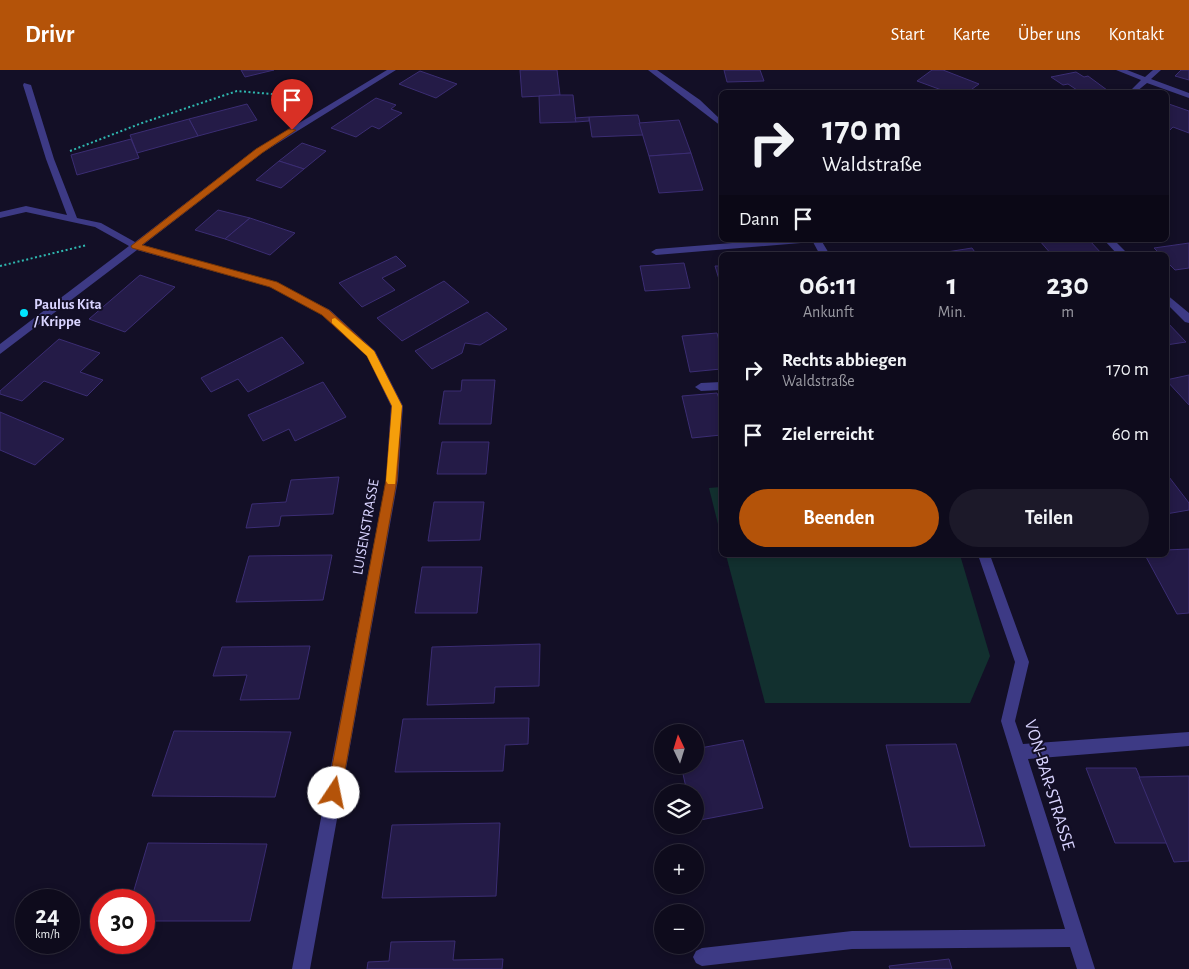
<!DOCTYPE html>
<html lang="de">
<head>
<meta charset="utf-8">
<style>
	body { margin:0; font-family:"Alegreya Sans",sans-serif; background:#1c1929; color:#f1f3f6; height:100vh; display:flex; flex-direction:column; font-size:19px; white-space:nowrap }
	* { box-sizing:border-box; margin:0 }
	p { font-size:16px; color:#9b9ba3 }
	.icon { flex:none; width:28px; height:28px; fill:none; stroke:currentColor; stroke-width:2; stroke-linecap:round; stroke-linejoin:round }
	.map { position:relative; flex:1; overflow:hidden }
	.drawer { position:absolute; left:719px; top:182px; width:450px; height:305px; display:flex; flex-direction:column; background:#0e0b1c; border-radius:8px; box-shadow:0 2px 8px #0003,0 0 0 1px #2e2b3b }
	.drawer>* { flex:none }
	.guide { position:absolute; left:719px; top:20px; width:450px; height:152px; border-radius:8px; box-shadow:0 2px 8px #0003,0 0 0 1px #2e2b3b; background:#0e0b1c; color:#f1f3f6; overflow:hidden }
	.needle { width:32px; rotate:356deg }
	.fabs { position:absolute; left:654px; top:654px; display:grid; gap:10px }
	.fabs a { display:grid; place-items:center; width:50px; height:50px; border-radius:50%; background:#0e0b1c; box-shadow:0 2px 8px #0003,0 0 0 1px #2e2b3b; font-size:25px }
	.speed { position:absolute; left:15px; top:819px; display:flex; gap:10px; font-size:25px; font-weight:700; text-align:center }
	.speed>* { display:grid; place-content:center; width:65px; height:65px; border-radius:50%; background:#0e0b1c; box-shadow:0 2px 8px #0003,0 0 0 1px #2e2b3b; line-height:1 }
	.speed small { font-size:12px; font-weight:400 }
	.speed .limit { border:8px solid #d22; background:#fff; color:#111 }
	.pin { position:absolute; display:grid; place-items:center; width:42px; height:42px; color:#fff; margin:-51px -21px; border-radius:50% 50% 50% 0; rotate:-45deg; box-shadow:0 0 5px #0007 }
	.pin .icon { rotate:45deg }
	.me { position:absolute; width:55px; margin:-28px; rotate:11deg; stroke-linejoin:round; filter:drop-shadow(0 0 4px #0008) }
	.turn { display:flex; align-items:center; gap:18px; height:105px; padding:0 20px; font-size:22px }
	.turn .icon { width:65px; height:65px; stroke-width:2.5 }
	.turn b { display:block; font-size:35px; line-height:42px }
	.then { display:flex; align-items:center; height:48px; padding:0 20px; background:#0003; gap:10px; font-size:19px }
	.eta { display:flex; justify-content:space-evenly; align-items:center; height:85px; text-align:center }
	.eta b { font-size:30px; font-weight:600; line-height:35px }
	.primary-button { display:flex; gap:10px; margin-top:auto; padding:10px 20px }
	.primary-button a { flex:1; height:58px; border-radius:30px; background:#b45309; color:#fff; font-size:20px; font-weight:600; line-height:58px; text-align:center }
	.primary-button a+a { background:#1c1929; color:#f1f3f6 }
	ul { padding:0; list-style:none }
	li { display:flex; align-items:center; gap:15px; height:65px; padding:0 20px }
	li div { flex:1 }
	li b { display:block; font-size:19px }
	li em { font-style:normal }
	header { display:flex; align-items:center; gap:30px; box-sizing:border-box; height:70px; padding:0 25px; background:#b45309; color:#fff }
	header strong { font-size:24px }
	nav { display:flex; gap:28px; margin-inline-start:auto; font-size:18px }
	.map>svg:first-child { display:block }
	.green { fill:#12302f }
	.building { fill:#241b47; stroke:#3b2d73 }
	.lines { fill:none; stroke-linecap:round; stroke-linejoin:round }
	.path { stroke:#2fb8b0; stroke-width:2; stroke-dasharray:2 2.5; stroke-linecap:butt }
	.minor { fill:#3d3a85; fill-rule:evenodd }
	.route { fill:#b45309; stroke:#753606 }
	.slow { fill:#f59e0b }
	.poi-dot { fill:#00e5ff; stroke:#130f26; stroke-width:2 }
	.labels { text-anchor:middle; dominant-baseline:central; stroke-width:4; stroke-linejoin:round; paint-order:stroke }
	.poi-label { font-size:15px; font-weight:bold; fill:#d9d4ff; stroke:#130f26; text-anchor:start }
	.street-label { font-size:15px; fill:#d9d4ff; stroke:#130f26 }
	.near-street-label { font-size:18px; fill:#d9d4ff; stroke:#130f26 }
</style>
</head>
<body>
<header>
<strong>Drivr</strong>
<nav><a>Start</a><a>Karte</a><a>Über uns</a><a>Kontakt</a></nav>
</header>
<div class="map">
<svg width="1189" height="899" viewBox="0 0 1189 899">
	<rect width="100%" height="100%" fill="#130f26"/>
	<g class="green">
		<polygon points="721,417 721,466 709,418"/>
		<polygon points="726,485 960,485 990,586 970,633 765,633"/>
	</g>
	<g class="building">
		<polygon points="241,0 274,0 245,7"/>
		<polygon points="520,0 557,0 560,25 522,27"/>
		<polygon points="724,0 760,0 764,11 727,12"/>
		<polygon points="932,0 943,0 979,14 968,22 947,22 917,11"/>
		<polygon points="1181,0 1189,0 1189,10 1175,6"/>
		<polygon points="420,1 457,14 436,28 399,14"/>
		<polygon points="1076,2 1084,7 1088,6 1107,20 1080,22 1068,14 1063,15 1051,7"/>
		<polygon points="560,25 573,25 576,52 540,53 539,26"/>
		<polygon points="376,28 396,35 391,39 402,43 379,59 372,56 356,67 331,58"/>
		<polygon points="1166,33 1189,41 1189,63 1173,57 1168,62 1166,62"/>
		<polygon points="247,34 257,50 198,66 189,49"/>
		<polygon points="638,45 643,65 592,67 589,47"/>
		<polygon points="589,47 589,51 576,52 575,48"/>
		<polygon points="189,49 198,66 137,83 130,65"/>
		<polygon points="679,50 691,83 649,86 639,53"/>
		<polygon points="131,69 139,88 77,105 71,85"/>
		<polygon points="302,73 326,81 304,99 279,91"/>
		<polygon points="691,83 703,120 659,123 649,86"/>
		<polygon points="279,91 304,99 281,118 256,110"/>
		<polygon points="218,140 250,148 225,169 195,160"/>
		<polygon points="250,148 295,163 270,185 225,169"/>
		<polygon points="1039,170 1089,170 1103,185 1052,185"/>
		<polygon points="1189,173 1189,198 1175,200 1166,191 1166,185 1161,185 1154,178"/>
		<polygon points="972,178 977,185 934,184"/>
		<polygon points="396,186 406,196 382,208 395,220 362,237 339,213"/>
		<polygon points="684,193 690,218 645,221 640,196"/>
		<polygon points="715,196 721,196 721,216"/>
		<polygon points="140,205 175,217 125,262 89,249"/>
		<polygon points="444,211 469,232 402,271 377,248"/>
		<polygon points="487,242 507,259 480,275 465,273 462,283 432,299 415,281"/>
		<polygon points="1166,251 1186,272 1166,275"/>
		<polygon points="717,263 721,279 721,299 690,302 682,266"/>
		<polygon points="282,267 304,293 248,322 238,309 211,322 201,308"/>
		<polygon points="59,269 100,283 80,302 103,310 87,326 44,311 22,331 0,324 0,321"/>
		<polygon points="1189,305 1189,335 1166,310"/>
		<polygon points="462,310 495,310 491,354 439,354 444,321 461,321"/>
		<polygon points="323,312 346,347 295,371 289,359 263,371 248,345"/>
		<polygon points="717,323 720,331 721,331 721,365 692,368 682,326"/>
		<polygon points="0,342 64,369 35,395 0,380"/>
		<polygon points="442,372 489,372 486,404 437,404"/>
		<polygon points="1166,403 1189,433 1189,440 1166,444"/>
		<polygon points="339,407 333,444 281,446 279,456 246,458 252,434 286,432 291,410"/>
		<polygon points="434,432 484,432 480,470 428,471"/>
		<polygon points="1189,479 1189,543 1177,544 1145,485 1166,485 1166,480"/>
		<polygon points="332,485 323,530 236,532 249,486"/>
		<polygon points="422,497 482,497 477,543 415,543"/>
		<polygon points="540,574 539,616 495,617 494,633 427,635 432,577"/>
		<polygon points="310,576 299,629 240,630 247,605 213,606 222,577"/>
		<polygon points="529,648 528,674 505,675 503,701 395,702 403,649"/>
		<polygon points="174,661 291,662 275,727 152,726"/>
		<polygon points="743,670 763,738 695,751 695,722 687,722 681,695 695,695 695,679"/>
		<polygon points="956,674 985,776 910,777 886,675"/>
		<polygon points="1086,698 1136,698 1167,773 1115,773"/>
		<polygon points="1189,706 1189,791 1174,792 1139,707"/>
		<polygon points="500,753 496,826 382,828 392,755"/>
		<polygon points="148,773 267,774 250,851 144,851 144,830 131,830"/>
		<polygon points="455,871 453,890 503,889 502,899 367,899 368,892 389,891 391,872"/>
		<polygon points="949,889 952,899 890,899 889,896"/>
	</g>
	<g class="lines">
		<g class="path">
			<polyline points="70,81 142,53 237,21 306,27"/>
			<polyline points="0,196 87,175"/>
		</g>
		<g class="minor">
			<polygon points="387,0 396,0 262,83 143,175 276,213 330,240 375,281 403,336 398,410 310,899 292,899 386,410 391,336 367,286 322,244 270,217 137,180 0,284 0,274 129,176 95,157 26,142 0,148 0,142 26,136 67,145 46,89 23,15 24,13 31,15 54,89 77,148 101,153 135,172 256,79"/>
			<polygon points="648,0 657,0 700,30 721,50 721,56"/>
			<polygon points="1116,0 1127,0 1145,7 1153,0 1161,0 1151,9 1189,23 1189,28 1147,13 1136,22 1129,22 1141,10"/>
			<polygon points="772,170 821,170 830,185 820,185 813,172 656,185 651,182 656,179"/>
			<polygon points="1104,170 1114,170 1129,185 1118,185"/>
			<polygon points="1166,224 1189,243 1189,253 1185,252 1166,233"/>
			<polygon points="721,312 721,320 701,321 695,317 701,313"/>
			<polygon points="978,485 990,485 1029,592 1015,651 1023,674 1189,662 1189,676 1028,689 1095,899 1077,899 1070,877 852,879 702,896 696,893 693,887 696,881 702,878 852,861 1065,859 1001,651 1015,592"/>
		</g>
	</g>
	<polygon class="route" points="289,59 296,60 262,83 142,175 277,212 329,240 374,281 402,336 397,410 341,723 339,728 334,730 329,728 327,723 386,410 392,336 367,286 322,245 270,217 132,178 131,176 256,79"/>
	<polygon class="slow" points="335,248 374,281 402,336 395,414 388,414 386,411 392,336 367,286 332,253 332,249"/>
	<circle class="poi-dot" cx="24" cy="243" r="5"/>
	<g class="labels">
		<g class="poi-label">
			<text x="34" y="234">Paulus Kita<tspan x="34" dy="17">/ Krippe</tspan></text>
		</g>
		<g class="street-label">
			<text transform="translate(366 457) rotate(-80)">LUISENSTRASSE</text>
		</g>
		<g class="near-street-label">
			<text transform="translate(1049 715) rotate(73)">VON-BAR-STRASSE</text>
		</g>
	</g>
</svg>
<div class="fabs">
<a><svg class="needle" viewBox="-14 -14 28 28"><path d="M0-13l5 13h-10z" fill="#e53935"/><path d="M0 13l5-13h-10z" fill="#9b9ba3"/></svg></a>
<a><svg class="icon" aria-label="layers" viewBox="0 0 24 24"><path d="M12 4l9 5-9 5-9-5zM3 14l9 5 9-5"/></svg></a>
<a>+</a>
<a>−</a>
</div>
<div class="speed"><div>24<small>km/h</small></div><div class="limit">30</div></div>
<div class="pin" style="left:292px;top:60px;background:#d93025"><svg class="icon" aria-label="arrive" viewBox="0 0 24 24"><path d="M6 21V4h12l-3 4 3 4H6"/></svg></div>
<svg class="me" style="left:334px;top:723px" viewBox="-20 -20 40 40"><circle r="19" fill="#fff"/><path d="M0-13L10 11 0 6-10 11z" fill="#b45309"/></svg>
<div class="guide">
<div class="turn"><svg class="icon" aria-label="right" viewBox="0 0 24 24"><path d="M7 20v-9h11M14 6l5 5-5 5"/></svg><div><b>170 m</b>Waldstraße</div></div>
<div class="then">Dann<svg class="icon" aria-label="arrive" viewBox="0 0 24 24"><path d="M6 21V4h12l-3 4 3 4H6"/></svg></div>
</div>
<section class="drawer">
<div class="eta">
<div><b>06:11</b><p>Ankunft</p></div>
<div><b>1</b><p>Min.</p></div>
<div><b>230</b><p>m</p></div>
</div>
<ul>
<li><svg class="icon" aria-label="right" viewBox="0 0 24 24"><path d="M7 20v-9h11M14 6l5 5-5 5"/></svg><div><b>Rechts abbiegen</b><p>Waldstraße</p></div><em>170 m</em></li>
<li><svg class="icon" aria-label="arrive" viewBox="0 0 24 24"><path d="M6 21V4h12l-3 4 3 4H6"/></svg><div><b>Ziel erreicht</b></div><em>60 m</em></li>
</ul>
<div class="primary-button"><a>Beenden</a><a>Teilen</a></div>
</section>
</div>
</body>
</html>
